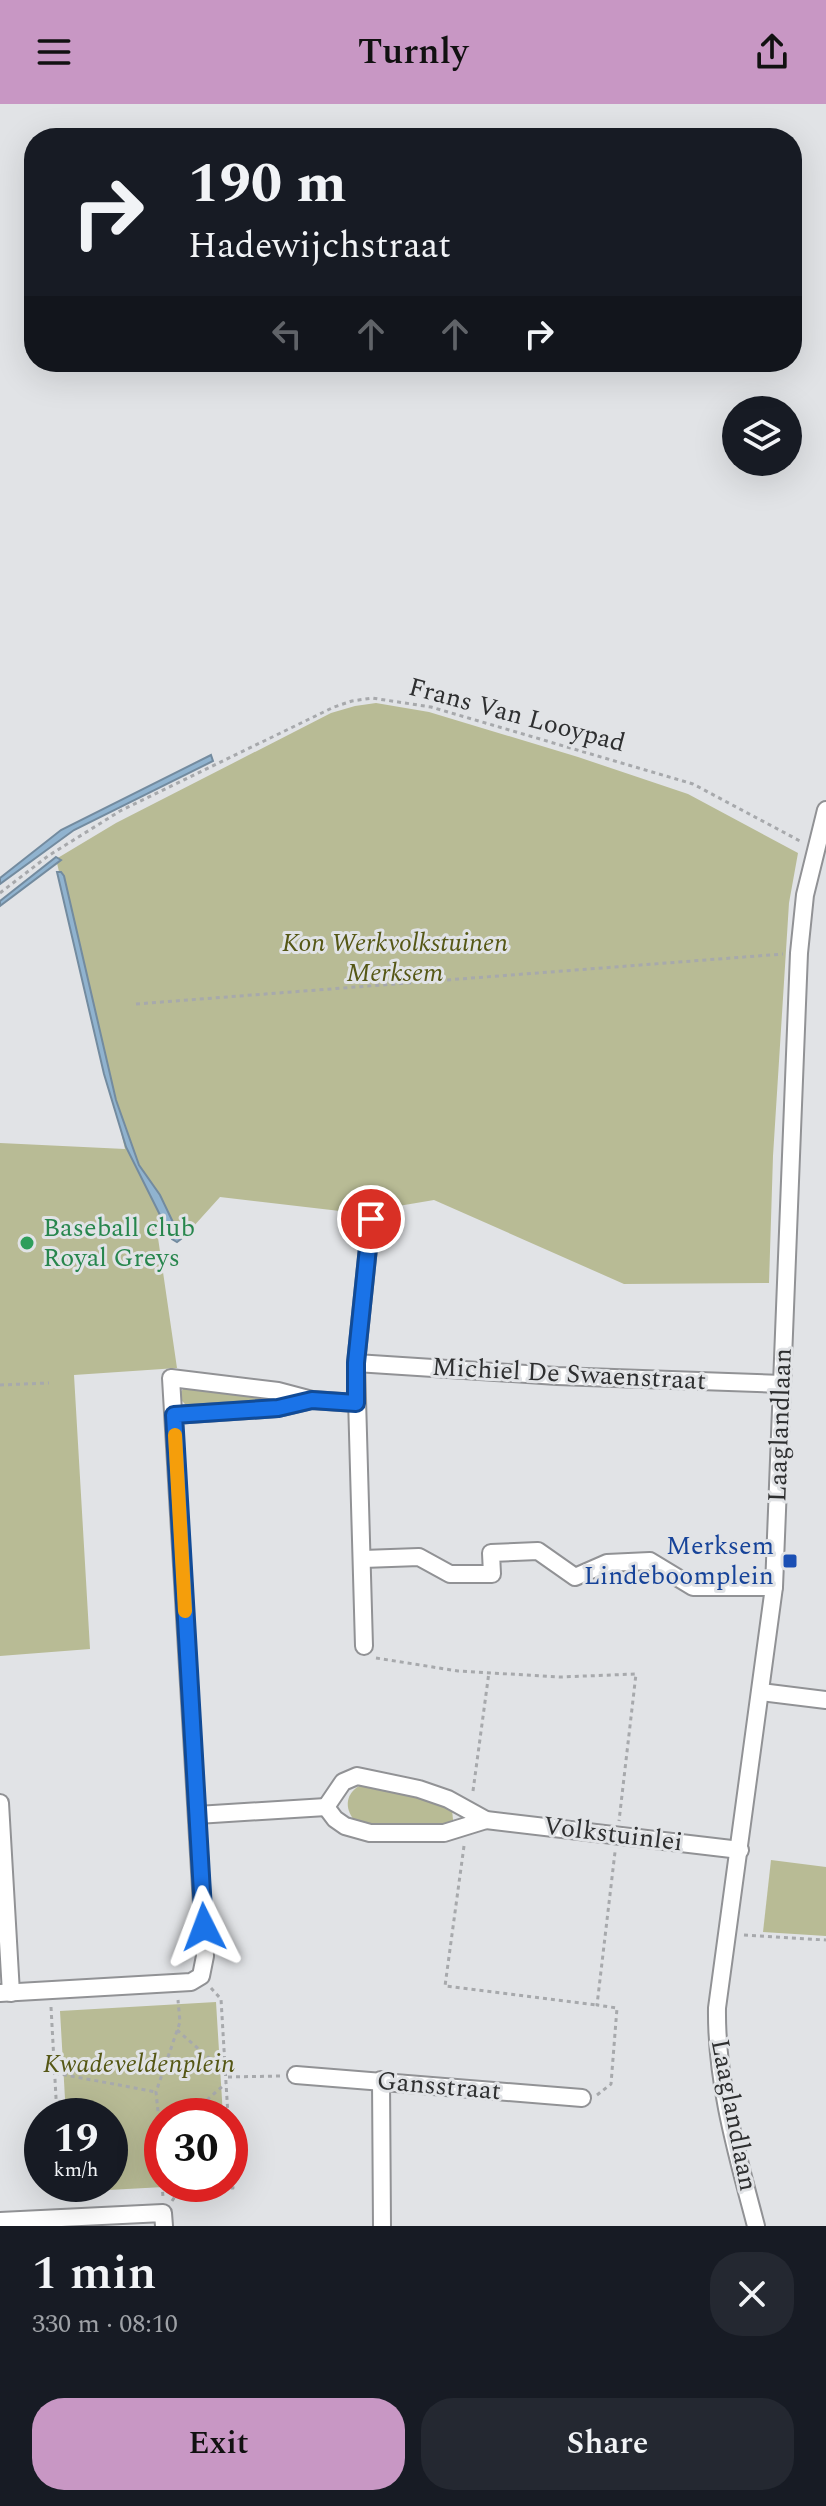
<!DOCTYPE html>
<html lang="en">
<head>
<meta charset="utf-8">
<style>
	body { margin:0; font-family:Spectral,serif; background:#242831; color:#f1f3f6; height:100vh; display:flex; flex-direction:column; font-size:30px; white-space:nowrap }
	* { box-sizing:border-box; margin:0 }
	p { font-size:26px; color:#9ea1a6 }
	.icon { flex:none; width:44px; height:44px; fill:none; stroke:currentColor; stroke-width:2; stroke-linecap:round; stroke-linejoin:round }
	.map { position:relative; height:2122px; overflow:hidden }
	.details { display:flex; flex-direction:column; background:#171b24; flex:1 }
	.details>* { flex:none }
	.hud { position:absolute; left:24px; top:24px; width:778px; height:244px; border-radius:32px; box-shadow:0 8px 32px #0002; background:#171b24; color:#f1f3f6; overflow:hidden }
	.tools { position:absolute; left:722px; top:292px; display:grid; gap:16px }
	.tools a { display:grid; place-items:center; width:80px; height:80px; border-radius:50%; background:#171b24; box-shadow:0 8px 32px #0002; font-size:40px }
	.speed { position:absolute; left:24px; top:1994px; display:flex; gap:16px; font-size:40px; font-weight:700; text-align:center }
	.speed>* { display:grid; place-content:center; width:104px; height:104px; border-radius:50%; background:#171b24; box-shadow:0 8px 32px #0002; line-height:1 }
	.speed small { font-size:20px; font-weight:400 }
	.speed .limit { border:12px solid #d22; background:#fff; color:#111 }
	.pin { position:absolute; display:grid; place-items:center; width:68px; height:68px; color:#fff; margin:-34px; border:4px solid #fff; border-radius:50%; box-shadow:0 2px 8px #0007 }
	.me { position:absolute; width:88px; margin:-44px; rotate:357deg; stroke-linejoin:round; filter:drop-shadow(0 0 6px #0008) }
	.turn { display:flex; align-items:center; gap:28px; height:168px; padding:0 32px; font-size:36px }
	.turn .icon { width:104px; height:104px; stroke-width:2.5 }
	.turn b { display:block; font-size:56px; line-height:68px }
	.lanes { display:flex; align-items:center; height:76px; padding:0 32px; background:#0003; justify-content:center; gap:40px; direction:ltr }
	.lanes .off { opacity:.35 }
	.round { display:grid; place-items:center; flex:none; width:84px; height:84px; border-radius:32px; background:#242831 }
	.summary { display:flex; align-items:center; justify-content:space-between; height:136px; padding:0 32px }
	h1 { font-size:48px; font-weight:600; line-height:60px }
	.button { display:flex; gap:16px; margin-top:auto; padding:16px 32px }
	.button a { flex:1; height:92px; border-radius:32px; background:#c897c4; color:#111; font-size:32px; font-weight:600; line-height:92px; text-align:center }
	.button a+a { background:#242831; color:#f1f3f6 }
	header { display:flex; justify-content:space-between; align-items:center; height:104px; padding:0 32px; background:#c897c4; color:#111; font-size:36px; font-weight:600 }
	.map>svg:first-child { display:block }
	.green { fill:#b8bb95 }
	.water { fill:#90b3cf; stroke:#738b9f; stroke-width:2 }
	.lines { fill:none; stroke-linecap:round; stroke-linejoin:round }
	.minor-casing { stroke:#919295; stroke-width:20 }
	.path { stroke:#a7a9ac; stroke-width:3; stroke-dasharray:4 4; stroke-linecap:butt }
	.minor { stroke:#fff; stroke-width:16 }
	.route-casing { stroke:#114b97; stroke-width:20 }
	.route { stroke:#1a73e8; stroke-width:14 }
	.slow { stroke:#f59e0b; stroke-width:14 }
	.leisure-dot { fill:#2e9e5b; stroke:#e1e3e6; stroke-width:3 }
	.transit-dot { fill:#1a4fb4; stroke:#e1e3e6; stroke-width:3 }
	.labels { text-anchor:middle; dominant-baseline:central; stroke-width:6; stroke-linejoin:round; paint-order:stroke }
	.street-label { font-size:26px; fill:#2e2f30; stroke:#e1e3e6 }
	.park-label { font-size:26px; font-style:italic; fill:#555715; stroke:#e1e3e6 }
	.leisure-label { font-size:26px; fill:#27864d; stroke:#e1e3e6; text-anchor:start }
	.transit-label { font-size:26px; fill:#164399; stroke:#e1e3e6; text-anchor:end }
</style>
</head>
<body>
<header><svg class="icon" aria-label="menu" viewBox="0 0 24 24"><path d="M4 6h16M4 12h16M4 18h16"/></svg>Turnly<svg class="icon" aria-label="share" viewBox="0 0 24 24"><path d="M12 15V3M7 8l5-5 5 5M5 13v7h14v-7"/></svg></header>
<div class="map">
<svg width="826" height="2122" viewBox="0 0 826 2122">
	<rect width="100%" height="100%" fill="#e1e3e6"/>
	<g class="green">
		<polygon points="376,599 429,608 578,653 688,690 798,749 789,799 773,1052 769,1179 624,1180 434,1096 357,1109 220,1093 192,1124 157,1127 177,1264 74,1271 90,1545 0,1552 0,1039 125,1045 56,755 116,719 331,609 355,602"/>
		<polygon points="186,1281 277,1293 276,1296 186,1301 180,1295 180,1289"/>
		<path d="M359,1682H366L432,1697L452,1705L453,1716L437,1723L365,1721L356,1718C345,1707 344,1691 359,1682Z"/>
		<polygon points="771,1756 826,1763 826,1832 763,1828"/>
		<polygon points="216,1898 223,2012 162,2012 162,2080 220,2080 71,2088 70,2080 110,2080 110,2012 66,2012 60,1907"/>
	</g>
	<g class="water">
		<polygon points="211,651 213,657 74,726 0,780 0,774 61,726"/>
		<polygon points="56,753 61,756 0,802 0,797"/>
		<polygon points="57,768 61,768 64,772 116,996 139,1061 160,1091 181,1135 177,1138 172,1135 126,1043 104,970"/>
	</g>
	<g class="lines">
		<g class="minor-casing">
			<g id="minor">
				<polyline points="356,1259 557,1272 782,1280"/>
				<polyline points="174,1311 278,1304 307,1297"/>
				<polyline points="363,1455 419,1453 450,1470 492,1470 491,1449 538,1447 575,1473 607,1459 650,1457 693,1483 774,1483"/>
				<polyline points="364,1542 356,1259 371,1115"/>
				<polyline points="761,1588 826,1596"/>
				<polyline points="0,1699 11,1889"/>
				<polyline points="326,1703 343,1678 357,1672 419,1685 448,1695 486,1716 740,1746"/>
				<polyline points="326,1703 335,1715 345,1722 370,1729 444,1729 486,1716"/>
				<polyline points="197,1711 326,1703"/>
				<polyline points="0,1889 191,1878 201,1872 205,1852 171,1274 278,1287 312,1296 356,1299"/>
				<polyline points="296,1971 582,1994"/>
				<polyline points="381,1976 382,2122"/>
				<polyline points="0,2117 163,2109 164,2122"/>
				<path d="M756,2122C737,2050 716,1979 717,1904L774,1483L799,849L805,791L826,706"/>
			</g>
		</g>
		<g class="path">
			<polyline points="0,789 48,752 120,707 334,603 352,597 372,594 431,603 693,680 800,737"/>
			<polyline points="136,900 783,850"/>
			<polyline points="0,1281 49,1279"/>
			<polyline points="376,1554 458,1567 560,1573 636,1570 619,1717"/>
			<polyline points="473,1687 489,1568"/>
			<polyline points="464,1742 445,1882 597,1901"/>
			<polyline points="744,1831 826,1836"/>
			<polyline points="211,1884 221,1895 228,2012"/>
			<polyline points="51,1903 57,2012"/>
			<polyline points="177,1926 225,1968"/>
			<polyline points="55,1969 156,1988"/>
			<polyline points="228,1973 280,1972"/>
			<polyline points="597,1991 611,1980 617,1904 597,1901 615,1748"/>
			<polyline points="189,2012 225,1980"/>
			<polyline points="160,2055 161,2037 156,1988 180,1918 178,1896"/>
			<polyline points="162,2055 155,2057 152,2062 155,2069 162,2071"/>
			<polyline points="60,2080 61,2096"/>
			<polyline points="162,2080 163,2093"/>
			<polyline points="172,2097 179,2087 233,2084 230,2034"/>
		</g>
		<use href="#minor" class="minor"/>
	</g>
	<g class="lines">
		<g class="route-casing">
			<polyline id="route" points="204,1823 174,1311 278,1304 312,1296 356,1299 356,1259 371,1115"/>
		</g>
		<use href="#route" class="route"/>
		<polyline class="slow" points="175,1331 185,1507"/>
	</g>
	<circle class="leisure-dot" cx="27" cy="1139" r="8"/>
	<rect class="transit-dot" x="782" y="1449" width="16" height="16" rx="4"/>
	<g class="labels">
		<g class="street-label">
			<text transform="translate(517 611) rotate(15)">Frans Van Looypad</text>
			<text transform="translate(569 1270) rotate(3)">Michiel De Swaenstraat</text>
			<text transform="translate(780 1321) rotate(-88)">Laaglandlaan</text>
			<text transform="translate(613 1730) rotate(7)">Volkstuinlei</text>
			<text transform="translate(439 1982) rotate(5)">Gansstraat</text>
			<text transform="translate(734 2011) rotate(79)">Laaglandlaan</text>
		</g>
		<g class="park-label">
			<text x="395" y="839">Kon Werkvolkstuinen<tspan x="395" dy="30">Merksem</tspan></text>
			<text x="139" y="1960">Kwadeveldenplein</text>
		</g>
		<g class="leisure-label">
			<text x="43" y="1124">Baseball club<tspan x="43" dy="30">Royal Greys</tspan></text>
		</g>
		<g class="transit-label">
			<text x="774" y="1442">Merksem<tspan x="774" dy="30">Lindeboomplein</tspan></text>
		</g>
	</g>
</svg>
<div class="tools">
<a><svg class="icon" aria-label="layers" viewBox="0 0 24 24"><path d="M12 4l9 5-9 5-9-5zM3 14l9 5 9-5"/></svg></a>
</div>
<div class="speed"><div>19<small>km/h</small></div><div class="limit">30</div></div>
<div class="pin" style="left:371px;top:1115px;background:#d93025"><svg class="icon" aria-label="arrive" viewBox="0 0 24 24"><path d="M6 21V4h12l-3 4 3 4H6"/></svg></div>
<svg class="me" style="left:204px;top:1823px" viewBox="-20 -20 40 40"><path d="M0-17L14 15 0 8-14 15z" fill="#1a73e8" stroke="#fff" stroke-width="4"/></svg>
<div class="hud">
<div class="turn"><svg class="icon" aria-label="right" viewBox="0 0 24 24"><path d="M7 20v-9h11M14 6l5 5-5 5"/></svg><div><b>190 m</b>Hadewijchstraat</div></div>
<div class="lanes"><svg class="icon off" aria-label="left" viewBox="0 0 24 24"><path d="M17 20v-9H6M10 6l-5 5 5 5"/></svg><svg class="icon off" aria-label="ahead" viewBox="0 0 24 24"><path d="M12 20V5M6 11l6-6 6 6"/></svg><svg class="icon off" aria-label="ahead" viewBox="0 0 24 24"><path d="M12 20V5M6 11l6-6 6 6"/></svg><svg class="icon" aria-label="right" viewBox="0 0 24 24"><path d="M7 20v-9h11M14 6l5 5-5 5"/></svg></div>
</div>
</div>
<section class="details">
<div class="summary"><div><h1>1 min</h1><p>330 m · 08:10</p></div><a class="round"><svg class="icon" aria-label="close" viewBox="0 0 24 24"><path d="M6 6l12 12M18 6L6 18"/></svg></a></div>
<div class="button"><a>Exit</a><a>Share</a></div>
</section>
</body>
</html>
